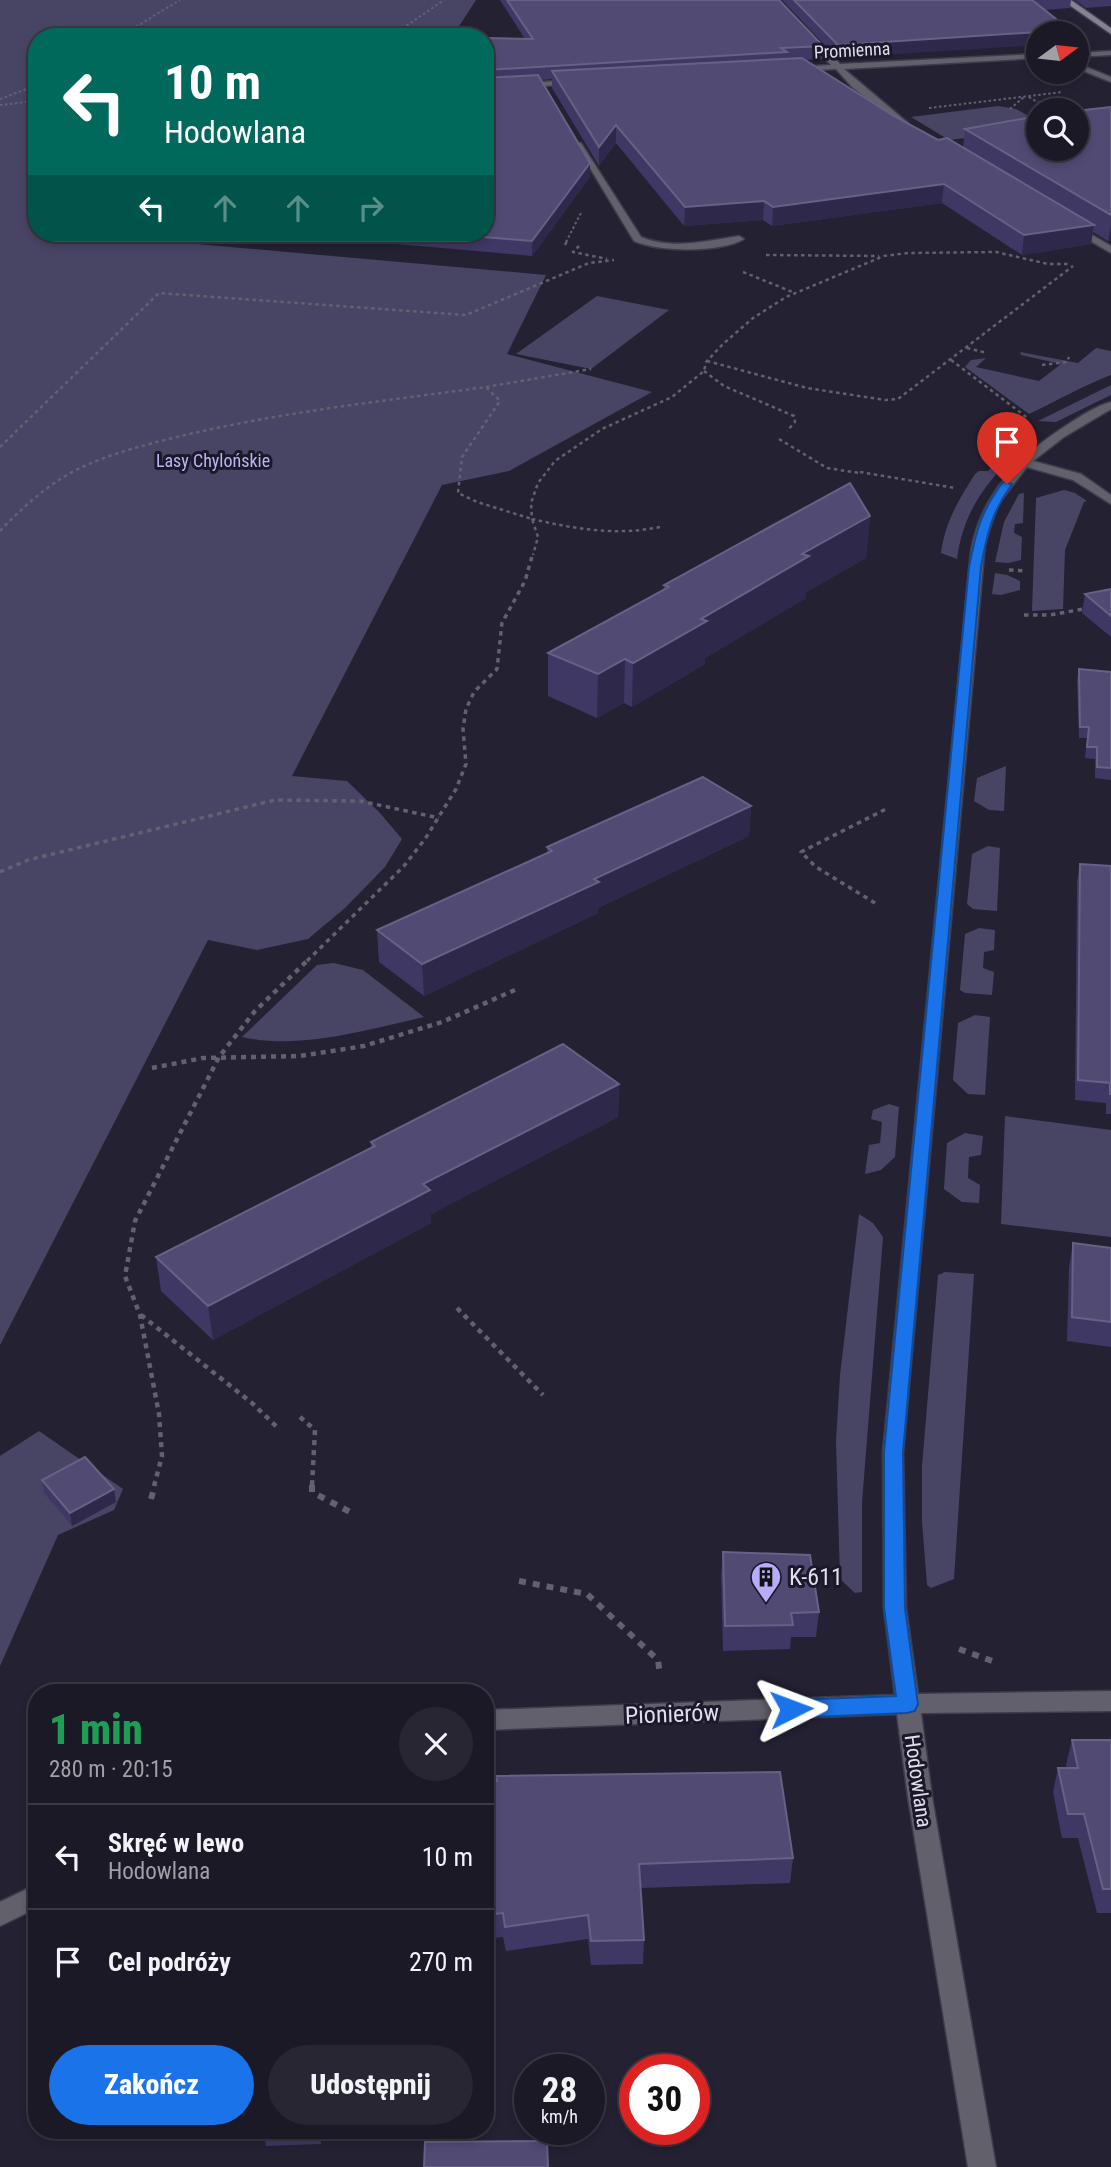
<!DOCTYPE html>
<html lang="pl">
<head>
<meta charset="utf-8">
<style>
	body { margin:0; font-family:"Roboto Condensed",sans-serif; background:#282632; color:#f1f3f6; height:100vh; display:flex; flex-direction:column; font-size:26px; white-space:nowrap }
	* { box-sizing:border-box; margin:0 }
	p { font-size:23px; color:#a0a0a7 }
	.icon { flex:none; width:38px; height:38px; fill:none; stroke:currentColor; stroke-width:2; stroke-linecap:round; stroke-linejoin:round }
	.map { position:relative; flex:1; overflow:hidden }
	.details { position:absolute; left:28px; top:1684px; width:466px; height:455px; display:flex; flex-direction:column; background:#1b1926; border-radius:28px; box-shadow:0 4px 10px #0003,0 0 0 2px #393843 }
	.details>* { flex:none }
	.guide { position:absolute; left:28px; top:28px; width:466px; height:214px; border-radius:28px; box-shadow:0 4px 10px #0003,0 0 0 2px #393843; background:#00695c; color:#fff; overflow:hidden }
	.needle { width:46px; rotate:75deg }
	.buttons { position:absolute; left:1026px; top:21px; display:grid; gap:14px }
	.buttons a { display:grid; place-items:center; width:63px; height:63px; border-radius:50%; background:#1b1926; box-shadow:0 4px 10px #0003,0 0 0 2px #393843; font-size:35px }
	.speed { position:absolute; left:514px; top:2054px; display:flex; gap:14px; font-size:35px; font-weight:700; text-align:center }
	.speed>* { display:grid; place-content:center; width:91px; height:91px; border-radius:50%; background:#1b1926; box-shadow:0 4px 10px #0003,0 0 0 2px #393843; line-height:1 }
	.speed small { font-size:18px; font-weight:400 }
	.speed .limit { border:10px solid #d22; background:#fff; color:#111 }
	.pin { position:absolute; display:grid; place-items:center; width:60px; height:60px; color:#fff; margin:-72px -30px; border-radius:50% 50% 50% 0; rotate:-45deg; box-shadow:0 0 7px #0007 }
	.pin .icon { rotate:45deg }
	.me { position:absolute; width:77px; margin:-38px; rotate:87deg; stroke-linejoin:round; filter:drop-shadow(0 0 5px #0008) }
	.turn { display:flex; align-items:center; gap:24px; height:147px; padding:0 21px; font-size:32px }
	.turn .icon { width:91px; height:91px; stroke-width:2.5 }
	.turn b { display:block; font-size:49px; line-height:60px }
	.lanes { display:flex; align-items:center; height:66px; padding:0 21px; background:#0003; justify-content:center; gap:35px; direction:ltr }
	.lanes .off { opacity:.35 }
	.round { display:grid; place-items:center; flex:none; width:74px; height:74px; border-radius:37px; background:#282632 }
	.overview { display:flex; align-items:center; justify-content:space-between; height:119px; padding:0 21px }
	h1 { font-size:42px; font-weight:800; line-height:52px; color:#1e9e55 }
	.cta { display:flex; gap:14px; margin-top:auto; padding:14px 21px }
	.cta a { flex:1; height:80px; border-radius:42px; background:#1a73e8; color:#fff; font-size:28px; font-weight:800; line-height:80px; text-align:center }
	.cta a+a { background:#282632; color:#f1f3f6 }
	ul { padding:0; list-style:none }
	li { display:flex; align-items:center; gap:21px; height:105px; padding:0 21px; border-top:2px solid #393843 }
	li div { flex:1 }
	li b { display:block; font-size:26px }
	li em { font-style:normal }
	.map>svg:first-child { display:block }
	.green { fill:#484464 }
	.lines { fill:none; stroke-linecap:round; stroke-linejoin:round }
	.service-casing { stroke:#3e3b4d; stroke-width:3 }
	.minor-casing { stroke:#3e3b4d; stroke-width:3 }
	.secondary-casing { stroke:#3e3b4d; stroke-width:3 }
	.path-far4 { stroke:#636171; stroke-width:2; stroke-dasharray:2.5 2.5; stroke-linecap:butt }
	.path-far3 { stroke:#636171; stroke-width:2.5; stroke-dasharray:3.5 3.5; stroke-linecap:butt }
	.path-far2 { stroke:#636171; stroke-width:3.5; stroke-dasharray:4.5 4.5; stroke-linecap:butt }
	.path-far1 { stroke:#636171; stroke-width:4.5; stroke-dasharray:5 5; stroke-linecap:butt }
	.path { stroke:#636171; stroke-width:6; stroke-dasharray:7 7; stroke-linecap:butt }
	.service { fill:#62616b; fill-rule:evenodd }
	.minor { fill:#62616b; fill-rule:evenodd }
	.secondary { fill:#858393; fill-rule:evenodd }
	.wall { fill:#403864 }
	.shaded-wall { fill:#2e284a }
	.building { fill:#514a73; stroke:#676186; stroke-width:2 }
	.route { fill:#1a73e8; stroke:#114b97; stroke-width:2 }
	.labels { text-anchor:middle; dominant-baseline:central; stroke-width:6; stroke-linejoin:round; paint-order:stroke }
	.far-street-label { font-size:18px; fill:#dfdeeb; stroke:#1a1829 }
	.far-park-label { font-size:18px; fill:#bcb5f3; stroke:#1a1829 }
	.street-label { font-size:21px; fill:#dfdeeb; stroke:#1a1829 }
	.near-poi-label { font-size:24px; fill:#dfdeeb; stroke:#1a1829; text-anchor:start }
	.near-street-label { font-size:24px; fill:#dfdeeb; stroke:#1a1829 }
</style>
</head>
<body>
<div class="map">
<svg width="1111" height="2167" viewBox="0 0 1111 2167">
	<rect width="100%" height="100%" fill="#242133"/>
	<g class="green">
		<polygon points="0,0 476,0 452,37 37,37 37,233 208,233 197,244 546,275 507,354 652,392 509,471 442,485 292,776 347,781 380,813 402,839 385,867 345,908 308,939 257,950 208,940 0,1345"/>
		<polygon points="998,106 1016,109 1038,121 1038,129 949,140 911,117"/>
		<polygon points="597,296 669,310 591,369 516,354"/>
		<path d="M1096,348L1111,351V375C1082,386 1057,401 1029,414L965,367L971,360L986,358L976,367L1039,381L1061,364L1021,355L1020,352L1078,363Z"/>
		<polygon points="1111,385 1111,395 1056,422 1038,421"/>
		<path d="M1023,440L1028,442C991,477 964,506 957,559L941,553C945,522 959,499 975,474L979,471H988L994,464L989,461L1008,442Z"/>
		<polygon points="1064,490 1075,493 1087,501 1084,502 1065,550 1063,609 1032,611 1036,498"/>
		<polygon points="1024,493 1023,523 1015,524 1014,533 1022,537 1021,560 1008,563 995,562 1004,522 1019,494"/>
		<polygon points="995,573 1007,575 1020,581 1020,590 1001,595 992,594"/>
		<polygon points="1006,766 1004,811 989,810 974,801 977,778"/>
		<polygon points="988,846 1000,848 997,911 973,909 967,904 972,854"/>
		<polygon points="979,928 995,930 994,950 984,952 983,968 994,972 992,995 965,993 960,990 965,934"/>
		<path d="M334,963L363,970L424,1017C366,1030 301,1050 242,1037L317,965Z"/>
		<polygon points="975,1015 990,1017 985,1095 968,1094 953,1080 958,1023"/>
		<polygon points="889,1104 899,1107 895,1157 881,1170 865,1174 869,1145 880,1143 882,1122 871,1119 873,1110"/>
		<polygon points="1005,1116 1111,1130 1111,1237 1001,1224"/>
		<polygon points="965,1133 983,1136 981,1155 969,1157 968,1178 980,1185 979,1203 962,1202 944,1189 947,1143"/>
		<polygon points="859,1214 873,1223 883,1237 862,1503 862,1592 855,1593 840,1579 836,1441 840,1375"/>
		<polygon points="945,1272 974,1274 954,1579 931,1588 927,1585 922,1522 922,1466 938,1275"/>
		<polygon points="39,1431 123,1489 114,1510 58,1535 0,1666 0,1456"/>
	</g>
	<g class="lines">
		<g class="service-casing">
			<polygon id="service" points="1076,63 1111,77 1111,82 1076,68"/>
		</g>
		<g class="minor-casing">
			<g id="minor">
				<polygon points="770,0 778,0 840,64 1038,54 1038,58 844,69 908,123 905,128 852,87 836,69 793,71 796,67 831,65"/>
				<polygon points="1111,51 1111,55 1076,57 1076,53"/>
				<polygon points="576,80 579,84 485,89 485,85"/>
				<path d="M575,143H581L641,237C672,250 706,241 739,236L744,239C721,253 658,252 634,241Z"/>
				<polygon points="1073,224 1111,246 1111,253 1070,229 1070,225"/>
				<path d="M1111,402V409L1064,437L1033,461L1081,474L1111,495V504L1073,480L1027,467L998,504L985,543L903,1452L906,1608L918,1694L1111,1691V1711L921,1713L932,1797L996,2167H968L908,1797L897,1714L485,1730V1710L895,1695L884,1608L883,1452L971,551C981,494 1020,455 1067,425C1081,416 1096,406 1111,402Z"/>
				<polygon points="37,1884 37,1908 0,1926 0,1902"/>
			</g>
		</g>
		<g class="secondary-casing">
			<polygon id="secondary" points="1062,0 1071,0 1111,28 1111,34"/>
		</g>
		<g class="path-far4">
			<polyline points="119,37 180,0"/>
			<polyline points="390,37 444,0"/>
			<polyline points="1029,97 1051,110"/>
			<polyline points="0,99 37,85"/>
			<polyline points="0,105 37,101"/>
			<polyline points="929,108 1063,92"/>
			<polyline points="1010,109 1024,97"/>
			<polyline points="566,242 582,211"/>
		</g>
		<g class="path-far3">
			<polyline points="565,245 567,241"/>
			<polyline points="579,246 573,252 607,259"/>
			<polyline points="766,255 879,256"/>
			<polyline points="743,272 795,293"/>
			<polyline points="967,348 987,353"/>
			<polyline points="951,360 1029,419"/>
			<polyline points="707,361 807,388 885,400 898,399 1073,266"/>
			<polyline points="1042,365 1067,362 1069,357"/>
			<polyline points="704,371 724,386 794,416 795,422 787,431"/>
			<polyline points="486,387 591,369"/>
			<polyline points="779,439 827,468 859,473"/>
			<polyline points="0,447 159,293 466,315 589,263 614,260"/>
			<polyline points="860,472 955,488"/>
			<path d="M660,527C616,536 575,529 532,519L531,503L538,483L555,461L602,429L672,397L704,371L706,362L723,344L753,318L786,297L884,256L908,253L996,252L1048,264H1071"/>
			<path d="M0,531C22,508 46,486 74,471C108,454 144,445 181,436C281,412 384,401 486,387L500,401L462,457L458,493L477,502L532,519L538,537L533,555"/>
		</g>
		<g class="path-far2">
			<polyline points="1009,570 1025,571"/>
			<polyline points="1024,615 1050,615 1089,608"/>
			<polyline points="0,872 28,860 275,800 360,801 439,818"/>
			<polyline points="875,903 816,867 801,852 888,808"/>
			<polyline points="307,961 404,866 425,839 456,789 466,764 463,729 466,709 474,692 497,669 502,623 525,581 533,553"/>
		</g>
		<g class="path-far1">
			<polyline points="152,1068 203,1058 300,1056 364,1046 442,1022 515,990"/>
			<polyline points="457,1308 543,1395"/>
			<polyline points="141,1315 252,1403 278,1428"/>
			<polyline points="300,1417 315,1430 312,1486"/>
			<polyline points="154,1486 162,1456 159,1414 140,1315 125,1276 135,1221 219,1057 255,1011 309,959"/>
		</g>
		<g class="path">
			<polyline points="312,1485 312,1492 352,1513"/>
			<polyline points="151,1499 155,1485"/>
			<polyline points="519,1581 587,1594 658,1660 660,1675"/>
			<polyline points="959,1649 998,1663"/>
		</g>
		<use href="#service" class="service"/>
		<use href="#minor" class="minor"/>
		<use href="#secondary" class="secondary"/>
	</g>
	<g class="wall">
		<polygon points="500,0 779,0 823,46 822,59 805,60 892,115 938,140 963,148 965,129 1111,107 1111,241 1108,241 1093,232 1091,244 1022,255 942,203 772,226 763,220 684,226 616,143 599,166 552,88 552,79 541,80 590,177 532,256 363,241 363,238 342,236 342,233 485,233 485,38 525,39"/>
		<polygon points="782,0 1071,0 1070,8 1044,10 1070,30 1070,33 1038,33 837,58"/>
		<polygon points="1075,0 1111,0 1111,6 1086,8"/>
		<polygon points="870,516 866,558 806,592 806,598 705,658 705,664 632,707 624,703 597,718 548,696 548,653 663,590 664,585"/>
		<polygon points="1111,589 1111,637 1082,613 1085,594"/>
		<polygon points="1079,669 1111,672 1111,780 1095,778 1095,759 1085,758 1087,738 1079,738 1077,680"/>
		<polygon points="751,806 749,836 598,908 598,913 424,996 379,962 377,930 547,854 547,847"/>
		<polygon points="1080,864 1111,866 1111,1114 1106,1114 1106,1103 1075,1100 1077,882"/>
		<polygon points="619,1084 618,1117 431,1214 431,1223 213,1340 161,1291 156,1257 371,1148 371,1142"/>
		<polygon points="1073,1243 1111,1248 1111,1347 1067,1341 1069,1268"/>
		<polygon points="42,1480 116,1502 72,1526 44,1493"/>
		<polygon points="723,1552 819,1612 816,1637 791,1637 790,1649 723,1651 721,1576"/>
		<polygon points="1072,1740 1111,1740 1111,1913 1097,1913 1078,1838 1062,1838 1053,1792 1058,1768 1067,1768 1066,1765"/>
		<polygon points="496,1776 793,1858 790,1883 640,1888 644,1940 643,1964 591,1965 588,1939 506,1951 503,1937 485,1939 485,1782 496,1781"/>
		<polygon points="264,2130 323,2130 321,2144 266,2146"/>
	</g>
	<g class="shaded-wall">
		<polygon points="1070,30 1070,33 1038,33 1038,45 837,58 838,45"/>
		<polygon points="616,125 616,143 599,166 599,147"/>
		<polygon points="590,163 590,177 532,256 532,241"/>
		<polygon points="944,184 942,203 772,226 773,207"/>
		<polygon points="764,201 763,220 684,226 685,207"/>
		<polygon points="1111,223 1111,241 1108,241"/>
		<polygon points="1094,225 1091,244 1022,255 1024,235"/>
		<polygon points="870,516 866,558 806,592 806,598 705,658 705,664 632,707 633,663 802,554"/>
		<polygon points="625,659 624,703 597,718 598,674"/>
		<polygon points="751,806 749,836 598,908 598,913 424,996 422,964 594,879"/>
		<polygon points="619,1084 618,1117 431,1214 431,1223 213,1340 208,1306 423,1184"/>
		<polygon points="114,1489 116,1502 72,1526 70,1513"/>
		<polygon points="320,2130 323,2130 321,2144 320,2132"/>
	</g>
	<g class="building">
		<polygon points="507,0 779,0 823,46 781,48 787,52 485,70 485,38 533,39"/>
		<polygon points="794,0 1032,0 1070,30 838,45"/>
		<polygon points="802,58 892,115 938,140 947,138 1094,225 1024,235 944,184 773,207 764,201 685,207 616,125 599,147 552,71"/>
		<polygon points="538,75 590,163 532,241 437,233 485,233 485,78"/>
		<polygon points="1111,107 1111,215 965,129 1038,116 1038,149 1076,149 1076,111"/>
		<polygon points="850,483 870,516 802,554 809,556 701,619 707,621 633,663 625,659 598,674 548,653 669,587 664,585"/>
		<polygon points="1111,589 1111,616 1085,594"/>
		<polygon points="1079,669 1111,672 1111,768 1097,767 1097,747 1087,747 1089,727 1080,727"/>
		<polygon points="703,777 751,806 594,879 599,882 422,964 377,930 552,851 547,847"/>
		<polygon points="1080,864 1111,866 1111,1094 1110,1094 1110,1083 1078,1080"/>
		<polygon points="563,1044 619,1084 423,1184 430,1190 208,1306 156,1257 375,1146 371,1142"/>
		<polygon points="1073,1243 1111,1248 1111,1322 1072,1317"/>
		<polygon points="85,1457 114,1489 70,1513 42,1480"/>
		<polygon points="723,1552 810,1555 819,1612 791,1613 793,1625 725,1626"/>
		<polygon points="1072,1740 1111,1740 1111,1889 1103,1889 1084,1814 1068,1814 1058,1768 1078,1768"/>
		<polygon points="780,1772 793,1858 639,1864 644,1940 591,1941 588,1915 505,1927 503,1913 485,1915 485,1782 497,1781 496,1776"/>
		<polygon points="264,2130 320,2130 320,2132 264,2134"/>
		<polygon points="547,2141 548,2167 424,2167 425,2142"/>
	</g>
	<path class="route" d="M1003,482L1012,484C992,512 987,533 981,567L903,1452L905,1608L918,1704L915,1711L907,1713L791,1718L784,1715L781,1709L784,1703L791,1700L896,1696L884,1608V1452L969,567C976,531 981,511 1003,482Z"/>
	<defs>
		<g id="building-pin" transform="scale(1.575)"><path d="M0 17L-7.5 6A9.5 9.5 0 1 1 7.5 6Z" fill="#b6acf8" stroke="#1a1829"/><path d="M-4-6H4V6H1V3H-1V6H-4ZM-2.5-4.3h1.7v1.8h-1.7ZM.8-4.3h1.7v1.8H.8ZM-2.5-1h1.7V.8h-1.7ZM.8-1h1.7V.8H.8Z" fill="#111"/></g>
	</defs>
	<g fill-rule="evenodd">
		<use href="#building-pin" x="766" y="1577"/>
	</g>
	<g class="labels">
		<g class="far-street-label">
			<text transform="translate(852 50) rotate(-3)">Promienna</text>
		</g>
		<g class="far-park-label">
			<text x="213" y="460">Lasy Chylońskie</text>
		</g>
		<g class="street-label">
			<text transform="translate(918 1781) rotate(82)">Hodowlana</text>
		</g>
		<g class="near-poi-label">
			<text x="789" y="1577">K-611</text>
		</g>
		<g class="near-street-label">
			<text transform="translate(672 1714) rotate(-2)">Pionierów</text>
		</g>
	</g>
</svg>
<div class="buttons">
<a><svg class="needle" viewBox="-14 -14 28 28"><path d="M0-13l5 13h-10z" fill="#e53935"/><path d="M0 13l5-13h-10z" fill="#a0a0a7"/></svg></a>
<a><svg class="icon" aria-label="search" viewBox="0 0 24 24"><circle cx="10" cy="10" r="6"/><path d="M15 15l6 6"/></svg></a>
</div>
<div class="speed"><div>28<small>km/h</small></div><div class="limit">30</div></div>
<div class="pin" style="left:1007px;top:484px;background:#d93025"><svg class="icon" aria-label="arrive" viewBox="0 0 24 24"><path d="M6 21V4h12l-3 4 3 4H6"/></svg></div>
<svg class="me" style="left:791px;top:1709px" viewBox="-20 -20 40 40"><path d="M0-17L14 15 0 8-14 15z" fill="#1a73e8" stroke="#fff" stroke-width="4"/></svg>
<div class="guide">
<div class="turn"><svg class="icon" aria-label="left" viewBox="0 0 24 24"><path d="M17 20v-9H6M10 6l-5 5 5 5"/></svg><div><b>10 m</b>Hodowlana</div></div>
<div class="lanes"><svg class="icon" aria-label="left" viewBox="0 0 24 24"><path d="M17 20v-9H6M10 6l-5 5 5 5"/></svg><svg class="icon off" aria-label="ahead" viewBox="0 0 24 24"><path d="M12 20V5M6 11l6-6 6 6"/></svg><svg class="icon off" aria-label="ahead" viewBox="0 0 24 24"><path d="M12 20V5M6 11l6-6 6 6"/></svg><svg class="icon off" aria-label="right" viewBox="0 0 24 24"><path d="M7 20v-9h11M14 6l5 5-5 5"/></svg></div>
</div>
<section class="details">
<div class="overview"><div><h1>1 min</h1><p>280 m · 20:15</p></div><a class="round"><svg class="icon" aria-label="close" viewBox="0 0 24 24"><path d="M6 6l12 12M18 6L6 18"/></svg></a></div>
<ul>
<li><svg class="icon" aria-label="left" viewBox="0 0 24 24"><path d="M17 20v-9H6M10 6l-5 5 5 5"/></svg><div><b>Skręć w lewo</b><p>Hodowlana</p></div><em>10 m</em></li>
<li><svg class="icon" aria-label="arrive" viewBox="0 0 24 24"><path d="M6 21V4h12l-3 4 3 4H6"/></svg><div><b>Cel podróży</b></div><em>270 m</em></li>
</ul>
<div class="cta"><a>Zakończ</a><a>Udostępnij</a></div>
</section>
</div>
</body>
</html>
